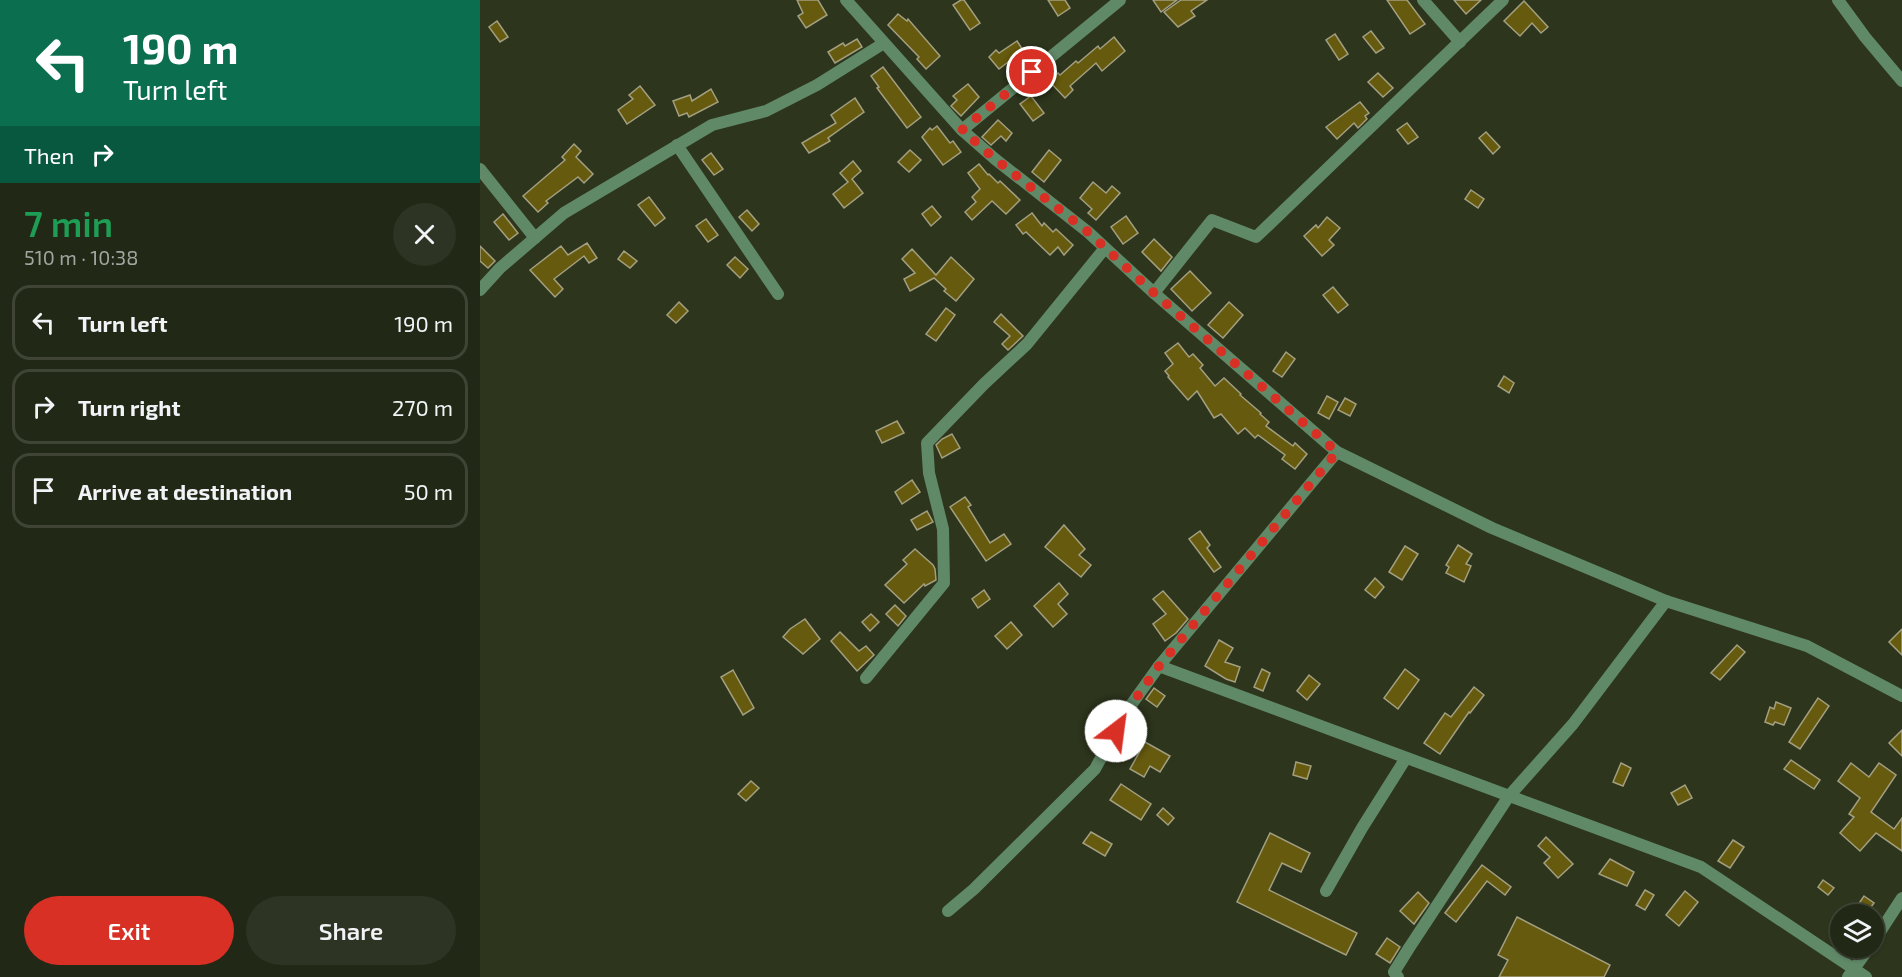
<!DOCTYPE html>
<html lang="en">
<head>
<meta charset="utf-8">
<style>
	body { margin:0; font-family:"Exo 2",sans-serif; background:#2e3423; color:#f1f3f6; height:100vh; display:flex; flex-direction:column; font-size:22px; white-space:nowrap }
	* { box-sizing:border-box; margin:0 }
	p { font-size:20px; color:#a2a6a1 }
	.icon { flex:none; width:33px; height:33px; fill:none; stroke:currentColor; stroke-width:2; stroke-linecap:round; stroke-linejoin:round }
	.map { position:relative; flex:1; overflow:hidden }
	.drawer { display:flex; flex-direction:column; background:#222816; width:480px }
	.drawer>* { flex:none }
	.guide { background:#0b6e4f; color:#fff; overflow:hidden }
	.tools { position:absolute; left:1350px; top:904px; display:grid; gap:12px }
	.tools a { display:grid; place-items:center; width:54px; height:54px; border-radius:50%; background:#222816; box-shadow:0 2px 4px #0004,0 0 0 2px #3f4435; font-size:30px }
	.pin { position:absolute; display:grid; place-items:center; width:51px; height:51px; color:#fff; margin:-26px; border:3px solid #fff; border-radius:50%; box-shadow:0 2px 6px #0007 }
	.me { position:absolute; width:66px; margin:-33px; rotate:30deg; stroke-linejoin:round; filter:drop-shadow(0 0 4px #0008) }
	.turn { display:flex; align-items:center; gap:21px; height:126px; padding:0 24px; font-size:27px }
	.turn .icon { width:78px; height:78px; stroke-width:2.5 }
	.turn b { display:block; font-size:42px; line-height:51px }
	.then { display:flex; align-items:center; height:57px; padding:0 24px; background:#0003; gap:12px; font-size:22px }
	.round { display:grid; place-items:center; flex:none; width:63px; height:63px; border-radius:32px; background:#2e3423 }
	.headline { display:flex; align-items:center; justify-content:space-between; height:102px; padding:0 24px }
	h1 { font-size:36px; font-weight:600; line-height:45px; color:#1e9e55 }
	.primary-button { display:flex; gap:12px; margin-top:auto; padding:12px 24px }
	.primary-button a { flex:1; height:69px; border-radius:36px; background:#d93025; color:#fff; font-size:24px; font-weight:600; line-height:69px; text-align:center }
	.primary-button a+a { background:#2e3423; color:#f1f3f6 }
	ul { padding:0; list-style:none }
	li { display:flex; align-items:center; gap:18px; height:75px; margin:0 12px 9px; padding:0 12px; border:3px solid #3f4435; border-radius:18px }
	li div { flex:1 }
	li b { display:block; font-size:22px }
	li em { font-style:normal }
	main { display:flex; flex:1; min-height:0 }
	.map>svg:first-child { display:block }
	.building { fill:#665a0e; stroke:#a39f81; stroke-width:1.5 }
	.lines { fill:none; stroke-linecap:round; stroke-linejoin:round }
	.minor { stroke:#608968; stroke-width:12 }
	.route { stroke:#d93025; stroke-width:10; stroke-dasharray:0 18 }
</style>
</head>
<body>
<main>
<section class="drawer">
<div class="guide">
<div class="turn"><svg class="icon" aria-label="left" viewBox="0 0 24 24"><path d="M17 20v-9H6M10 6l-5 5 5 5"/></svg><div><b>190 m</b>Turn left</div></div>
<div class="then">Then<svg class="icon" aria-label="right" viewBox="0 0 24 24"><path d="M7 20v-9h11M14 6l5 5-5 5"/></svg></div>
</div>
<div class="headline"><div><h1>7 min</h1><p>510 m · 10:38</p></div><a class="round"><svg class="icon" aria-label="close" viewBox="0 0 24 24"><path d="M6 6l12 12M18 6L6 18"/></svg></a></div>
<ul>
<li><svg class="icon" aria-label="left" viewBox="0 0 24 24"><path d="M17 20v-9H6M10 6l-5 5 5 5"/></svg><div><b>Turn left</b></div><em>190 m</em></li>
<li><svg class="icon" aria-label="right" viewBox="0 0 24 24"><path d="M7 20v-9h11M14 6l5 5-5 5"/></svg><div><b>Turn right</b></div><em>270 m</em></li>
<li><svg class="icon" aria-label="arrive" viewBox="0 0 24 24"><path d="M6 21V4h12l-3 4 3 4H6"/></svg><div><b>Arrive at destination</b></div><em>50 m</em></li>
</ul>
<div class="primary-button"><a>Exit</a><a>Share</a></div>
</section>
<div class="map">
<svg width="1422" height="977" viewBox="0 0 1422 977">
	<rect width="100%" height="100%" fill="#2d351d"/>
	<g class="building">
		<polygon points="317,0 338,0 347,15 326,28 318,16 323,13"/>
		<polygon points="481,0 484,0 500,23 490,30 473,5"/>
		<polygon points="568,0 585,0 590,8 578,16"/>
		<polygon points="673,0 697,0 681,12"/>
		<polygon points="701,0 727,0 711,11 715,16 698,27 684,12"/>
		<polygon points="907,0 927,0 945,24 930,34"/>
		<polygon points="974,0 1001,0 986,14"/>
		<polygon points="1044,1 1068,27 1061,33 1052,23 1040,36 1024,21"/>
		<polygon points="418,14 427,21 428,19 460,56 446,69 437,59 439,57 408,25"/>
		<polygon points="17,21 28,37 20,42 9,27"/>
		<polygon points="891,31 904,48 896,53 883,37"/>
		<polygon points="855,34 868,54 859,60 846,40"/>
		<polygon points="634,37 645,51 622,71 616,63 590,86 593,90 585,98 569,81 578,73 580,75 596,61 598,63 618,46 620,49"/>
		<polygon points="377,39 382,47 355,63 348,52 363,43 365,46"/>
		<polygon points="537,41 548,58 540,63 536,56 519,69 509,57 516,50 519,53"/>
		<polygon points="403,67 441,117 427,128 397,88 399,87 391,76"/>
		<polygon points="898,73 913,88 903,97 888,82"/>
		<polygon points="488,84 499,97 481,116 471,106 477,100 473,96"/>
		<polygon points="160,86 175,105 147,124 138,110 153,99 149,95"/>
		<polygon points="231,89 238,102 209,117 207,113 199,116 193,101 210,95 212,101"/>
		<polygon points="551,96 564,113 553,121 540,104"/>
		<polygon points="375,98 384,112 348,138 350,141 329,153 322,143 356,123 351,115"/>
		<polygon points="880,102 889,113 885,116 887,119 878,128 874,123 857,139 846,127"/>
		<polygon points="518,120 532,133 526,141 521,136 511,145 502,137"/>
		<polygon points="927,123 938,137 928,144 917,130"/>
		<polygon points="457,126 470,143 473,141 481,152 463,165 442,137 450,128 452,130"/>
		<polygon points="1006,132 1020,147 1013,154 999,138"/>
		<polygon points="94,144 101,151 96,157 113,174 104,183 98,177 66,201 68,203 58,212 43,196 85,160 82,157"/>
		<polygon points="430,150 441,160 429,172 418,162"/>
		<polygon points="569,150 581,160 564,182 552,172"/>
		<polygon points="231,153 243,169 234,175 222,160"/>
		<polygon points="373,161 381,171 372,179 383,193 364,208 353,194 368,182 360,173"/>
		<polygon points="499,164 508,175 509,174 518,183 520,181 540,200 526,214 512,201 492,220 485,212 496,202 492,197 500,189 488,173"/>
		<polygon points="613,182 626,193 632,186 640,193 616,220 608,213 612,209 600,198"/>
		<polygon points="991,190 1004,199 998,208 985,199"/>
		<polygon points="169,197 185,218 175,226 158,205"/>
		<polygon points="452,206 461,217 451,226 442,214"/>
		<polygon points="267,210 279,224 272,231 259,217"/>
		<polygon points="552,213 562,226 564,223 573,232 576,229 593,245 584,255 578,247 570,255 546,232 543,234 536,225"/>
		<polygon points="23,214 38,233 29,240 14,222"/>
		<polygon points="646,216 658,233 643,244 631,227"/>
		<polygon points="847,217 860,228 849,240 854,245 842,256 824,236 836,225 838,228"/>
		<polygon points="226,219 238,235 228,242 216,226"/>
		<polygon points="674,239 692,257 681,271 662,252"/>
		<polygon points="107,243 117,258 109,263 104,256 74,279 83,289 75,297 50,270 81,246 88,255"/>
		<polygon points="0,246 15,261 8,268 0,261"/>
		<polygon points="432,249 456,275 471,257 494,279 476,301 464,291 466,289 454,278 430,291 424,279 435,273 422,259"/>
		<polygon points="144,251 157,261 150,268 138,259"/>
		<polygon points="255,257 268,269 260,278 247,265"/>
		<polygon points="710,271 731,293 712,311 691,289"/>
		<polygon points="853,287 868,305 858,313 843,295"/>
		<polygon points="199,302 208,311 196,323 187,315"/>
		<polygon points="749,302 763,315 743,338 728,325"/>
		<polygon points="466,308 475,315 456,341 446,334"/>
		<polygon points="521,314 543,336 528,350 522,344 530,336 514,322"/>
		<polygon points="698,343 709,357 713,354 723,365 720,368 735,386 744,378 761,394 760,395 781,413 780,414 789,422 786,426 813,446 815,443 827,454 815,469 802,459 805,455 778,435 775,438 765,428 758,434 741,414 734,418 717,391 708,400 688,377 689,376 685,371 693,364 685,353"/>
		<polygon points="806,352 815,359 802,377 793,371"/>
		<polygon points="1024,376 1034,383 1029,393 1018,386"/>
		<polygon points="847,396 858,402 849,419 838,413"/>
		<polygon points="865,398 876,404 870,416 858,410"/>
		<polygon points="417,421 424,433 402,443 396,431"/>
		<polygon points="472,434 480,448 462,458 456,445 462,439"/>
		<polygon points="432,480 440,492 422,504 415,492"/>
		<polygon points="485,497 491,505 488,507 510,543 524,534 531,544 506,561 470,507"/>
		<polygon points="447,511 453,522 437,530 431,520"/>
		<polygon points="584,525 605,549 599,555 611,565 601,577 565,547"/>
		<polygon points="720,531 730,545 727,548 741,567 734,572 709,539"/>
		<polygon points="978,545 992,554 986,564 991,566 984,582 966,573 969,567 966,565"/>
		<polygon points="925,546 938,554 922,580 909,572"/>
		<polygon points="435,549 453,565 455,569 456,580 445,586 444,584 424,603 405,585 427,564 423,560"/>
		<polygon points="895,578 904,587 895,598 885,590"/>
		<polygon points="579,583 588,594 578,604 587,614 573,627 554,606"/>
		<polygon points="504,590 510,599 498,608 492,599"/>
		<polygon points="683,591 708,619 696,633 685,641 673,624 686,614 673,599"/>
		<polygon points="415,605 426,616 418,626 406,614"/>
		<polygon points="391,614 399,622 390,631 382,622"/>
		<polygon points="325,619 340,639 323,654 303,637 310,629"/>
		<polygon points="531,622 542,635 527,649 515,636"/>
		<polygon points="1422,629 1422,655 1409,642"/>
		<polygon points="360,632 379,651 386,646 394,655 377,671 351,641"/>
		<polygon points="739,640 753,648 745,662 760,667 755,682 746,679 725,666"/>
		<polygon points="1257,645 1265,652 1240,680 1231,673"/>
		<polygon points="782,669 790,673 783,691 774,687"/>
		<polygon points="925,669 939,680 918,709 904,698"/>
		<polygon points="253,670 274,708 263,715 241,677"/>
		<polygon points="829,675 840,684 827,700 817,691"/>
		<polygon points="994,687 1004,695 990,713 989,712 960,754 944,743 965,713 971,717"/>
		<polygon points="674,688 685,696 677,707 666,699"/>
		<polygon points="1338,698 1349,706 1320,749 1309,742"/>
		<polygon points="1296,702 1311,708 1304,725 1295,722 1293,725 1285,722 1290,707 1294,709"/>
		<polygon points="1422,730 1422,756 1409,743"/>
		<polygon points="665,742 690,756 680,772 670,766 664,777 650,769"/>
		<polygon points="1311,760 1340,780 1334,789 1304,769"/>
		<polygon points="816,762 831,766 827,779 813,775"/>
		<polygon points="1141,763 1151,768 1143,786 1133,782"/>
		<polygon points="1371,763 1389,777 1399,763 1416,775 1391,812 1414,829 1422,818 1422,851 1396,833 1380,851 1360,833 1374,817 1369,814 1380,798 1358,781"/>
		<polygon points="271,781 279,788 266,801 258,794"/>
		<polygon points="641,784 671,804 661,820 630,800"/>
		<polygon points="1205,785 1212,798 1198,805 1191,793"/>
		<polygon points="683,808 694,818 688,825 677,815"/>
		<polygon points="611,832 632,844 625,856 603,843"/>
		<polygon points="790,833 830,853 821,872 802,863 789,890 877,933 866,955 757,902"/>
		<polygon points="1066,837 1093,864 1078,878 1064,863 1070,857 1058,846"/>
		<polygon points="1253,840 1264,847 1250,868 1238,861"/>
		<polygon points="1130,859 1154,872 1147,886 1119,874"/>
		<polygon points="1002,865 1031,887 1025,895 1007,881 976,922 965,913"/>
		<polygon points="1343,880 1354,888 1348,895 1338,887"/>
		<polygon points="1165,890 1174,895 1165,910 1156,905"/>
		<polygon points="1205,891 1218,902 1199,926 1186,915"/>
		<polygon points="938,892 949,903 934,924 920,911"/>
		<polygon points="1384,896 1394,903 1385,915 1371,915"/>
		<polygon points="1037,917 1130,965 1124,977 1019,977 1028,960 1018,955"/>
		<polygon points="907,938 920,947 910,963 896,954"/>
	</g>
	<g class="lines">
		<g class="minor">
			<polyline points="366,0 482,130 515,159 608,232 674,293 857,452 1012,528 1186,601 1327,646 1422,696"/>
			<polyline points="943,0 980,42"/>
			<polyline points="1358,0 1385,37 1422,81"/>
			<polyline points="482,130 640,0"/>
			<polyline points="197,145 298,294"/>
			<polyline points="0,169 55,238"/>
			<polyline points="0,290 20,268 84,213 232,125 286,111 337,85 404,43"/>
			<polyline points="674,293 732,220 776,237 1023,0"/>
			<polyline points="857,452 679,666 1221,867 1386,977"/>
			<polyline points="386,678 464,583 463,529 449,473 447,443 504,384 547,344 625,248"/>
			<polyline points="846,891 882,828 926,758"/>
			<polyline points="468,911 494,889 615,769 646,712 679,666"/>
			<polyline points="1394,941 1422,898"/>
			<polyline points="918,977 914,972 929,948 1029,796 1093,724 1186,601"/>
			<polyline points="1368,977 1389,948"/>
		</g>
	</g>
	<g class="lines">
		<polyline class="route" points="552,72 482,130 515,159 608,232 674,293 857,452 679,666 646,712 636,731"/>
	</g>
</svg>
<div class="tools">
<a><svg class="icon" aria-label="layers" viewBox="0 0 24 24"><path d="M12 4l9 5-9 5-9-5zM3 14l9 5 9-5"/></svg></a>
</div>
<div class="pin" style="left:552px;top:72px;background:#d93025"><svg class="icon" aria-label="arrive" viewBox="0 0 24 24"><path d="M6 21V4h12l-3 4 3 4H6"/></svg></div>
<svg class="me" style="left:636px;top:731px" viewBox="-20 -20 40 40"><circle r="19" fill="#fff"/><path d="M0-13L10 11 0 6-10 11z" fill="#d93025"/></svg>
</div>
</main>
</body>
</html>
